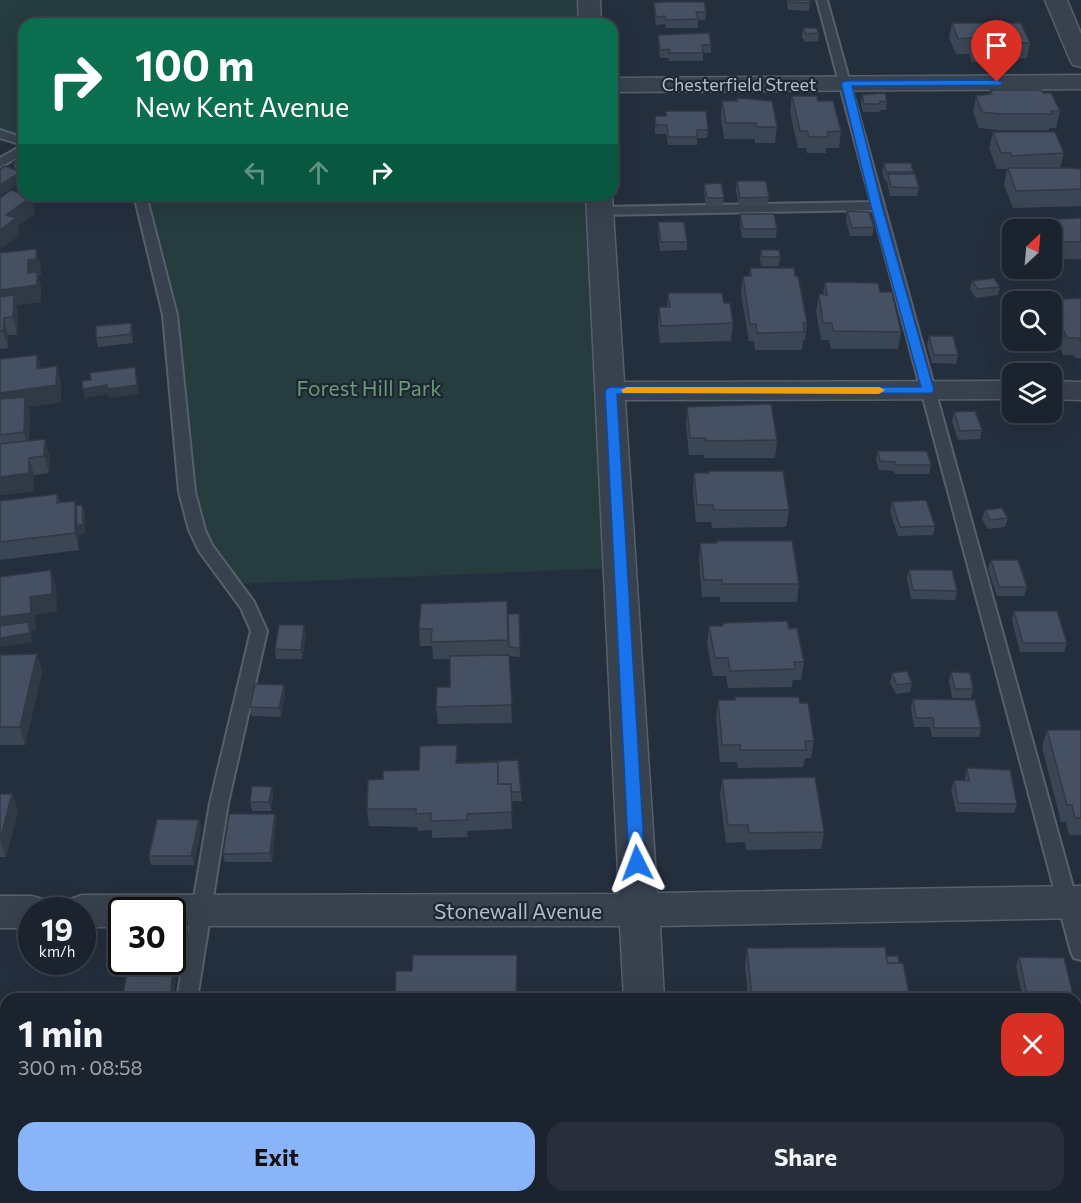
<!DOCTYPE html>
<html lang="en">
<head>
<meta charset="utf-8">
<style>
	body { margin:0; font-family:Commissioner,sans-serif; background:#282f3a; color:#f1f3f6; height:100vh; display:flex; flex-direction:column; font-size:22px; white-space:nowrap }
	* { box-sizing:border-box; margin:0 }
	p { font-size:20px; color:#a0a4aa }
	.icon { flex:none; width:33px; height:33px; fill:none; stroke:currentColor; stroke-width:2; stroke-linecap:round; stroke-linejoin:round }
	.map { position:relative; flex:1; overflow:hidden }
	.side { position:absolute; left:0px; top:993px; width:1082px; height:210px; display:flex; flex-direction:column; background:#1b232e; border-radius:18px 18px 0 0; box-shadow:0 6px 24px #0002,0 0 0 2px #39404a }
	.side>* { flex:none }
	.hud { position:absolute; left:18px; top:18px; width:600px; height:183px; border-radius:18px; box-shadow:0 6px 24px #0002,0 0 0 2px #39404a; background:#0b6e4f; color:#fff; overflow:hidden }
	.needle { width:39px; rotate:26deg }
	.buttons { position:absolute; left:1002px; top:219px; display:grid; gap:12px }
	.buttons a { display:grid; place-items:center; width:60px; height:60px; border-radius:12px; background:#1b232e; box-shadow:0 6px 24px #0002,0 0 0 2px #39404a; font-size:30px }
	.speed { position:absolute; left:18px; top:897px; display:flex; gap:12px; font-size:30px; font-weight:700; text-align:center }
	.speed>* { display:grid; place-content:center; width:78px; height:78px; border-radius:50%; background:#1b232e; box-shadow:0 6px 24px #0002,0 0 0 2px #39404a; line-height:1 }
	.speed small { font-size:15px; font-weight:400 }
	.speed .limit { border:3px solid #111; border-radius:9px; background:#fff; color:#111 }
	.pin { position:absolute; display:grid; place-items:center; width:51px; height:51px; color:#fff; margin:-62px -26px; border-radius:50% 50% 50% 0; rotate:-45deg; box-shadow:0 0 6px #0007 }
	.pin .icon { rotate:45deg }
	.me { position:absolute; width:66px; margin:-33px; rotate:357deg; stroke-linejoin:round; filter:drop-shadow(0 0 4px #0008) }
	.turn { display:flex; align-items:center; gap:21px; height:126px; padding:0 18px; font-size:27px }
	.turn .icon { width:78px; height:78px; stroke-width:2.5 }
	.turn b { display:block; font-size:42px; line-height:51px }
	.lanes { display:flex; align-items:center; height:57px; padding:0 18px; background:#0003; justify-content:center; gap:30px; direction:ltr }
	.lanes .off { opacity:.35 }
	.round { display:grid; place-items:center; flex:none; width:63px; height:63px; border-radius:18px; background:#282f3a }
	.head { display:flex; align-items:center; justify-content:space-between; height:102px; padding:0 18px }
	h1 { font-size:36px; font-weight:700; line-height:45px }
	.cta { display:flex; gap:12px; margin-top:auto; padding:12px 18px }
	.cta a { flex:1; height:69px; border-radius:18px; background:#8ab4f8; color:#111; font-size:24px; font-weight:700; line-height:69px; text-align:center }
	.cta a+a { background:#282f3a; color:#f1f3f6 }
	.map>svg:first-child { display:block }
	.green { fill:#263c3f }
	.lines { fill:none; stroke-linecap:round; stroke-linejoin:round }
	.service-casing { stroke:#565f6c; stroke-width:4 }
	.minor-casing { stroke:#565f6c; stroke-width:3 }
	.service { fill:#38414e; fill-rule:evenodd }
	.minor { fill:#38414e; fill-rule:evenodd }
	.wall { fill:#3b4654 }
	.shaded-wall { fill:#303945 }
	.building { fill:#455162; stroke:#303945; stroke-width:1.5 }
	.route { fill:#1a73e8; stroke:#114b97; stroke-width:1.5 }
	.slow { fill:#f59e0b }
	.labels { text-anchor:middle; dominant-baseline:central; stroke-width:4.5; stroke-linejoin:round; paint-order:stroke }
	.far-street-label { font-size:18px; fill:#b4bcc9; stroke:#1d2633 }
	.park-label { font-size:21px; fill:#6b9a76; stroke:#1d2633 }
	.street-label { font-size:21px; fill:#b4bcc9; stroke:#1d2633 }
</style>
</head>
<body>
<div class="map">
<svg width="1081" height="1203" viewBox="0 0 1081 1203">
	<rect width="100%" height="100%" fill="#242f3e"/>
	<g class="green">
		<polygon points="0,0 589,0 590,24 24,24 24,143 0,136"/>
		<polygon points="139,195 599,195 616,568 234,584 199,534 169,317"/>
	</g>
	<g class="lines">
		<g class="service-casing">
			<g id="service">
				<polygon points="817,0 827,0 1081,916 1081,960 1074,958 1071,952 873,210 600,215 594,211 600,207 871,202"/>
				<polygon points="0,130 24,138 24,154 0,167 0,158 23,145 0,138"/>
				<polygon points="134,195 146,195 177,315 195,492 205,530 212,545 254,602 267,631 228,803 197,999 177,999 210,803 251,631 241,608 199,551 189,530 179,492 163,315"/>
				<polygon points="144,1197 166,1197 165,1203 143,1203"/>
			</g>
		</g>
		<g class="minor-casing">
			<g id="minor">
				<polygon points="578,0 600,0 601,24 579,24"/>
				<polygon points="1045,0 1067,0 1081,34 1081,67 1073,65 1070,60"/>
				<polygon points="1081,75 1081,89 612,92 612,78"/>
				<polygon points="586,195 612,195 624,382 1012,381 1012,399 625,400 657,893 1081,886 1081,918 660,926 664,999 624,999 620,926 172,926 172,910 122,910 122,927 82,927 82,910 63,910 68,900 82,895 619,894"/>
				<polygon points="1052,381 1081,382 1081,400 1052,399"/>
				<polygon points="0,896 32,896 46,900 51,910 32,910 32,928 0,928"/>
				<rect x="633" y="1197" width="44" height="6"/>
			</g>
		</g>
		<use href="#service" class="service"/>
		<use href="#minor" class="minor"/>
	</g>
	<g class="wall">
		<polygon points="787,0 810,0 809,11 788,10"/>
		<polygon points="654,3 706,12 705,20 698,20 698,28 666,28 665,24 656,25 654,11"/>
		<polygon points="952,23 1030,43 1027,58 1018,59 1018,61 972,62 969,54 956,54 949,38"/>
		<polygon points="803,28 819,33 818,41 805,42 802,37"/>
		<polygon points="658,35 711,45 711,53 703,53 703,61 669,61 669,58 660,58 658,43"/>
		<polygon points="990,90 1043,93 1060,111 1056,128 1049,128 1049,130 997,130 979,128 973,112 976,96 989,94"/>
		<polygon points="862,95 887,102 886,110 880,110 879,112 863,112 861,104"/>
		<polygon points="792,96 818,101 841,131 839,148 826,148 826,153 807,153 806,148 798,148 790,112"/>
		<polygon points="722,101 777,127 775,143 755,143 755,139 724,139 721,118"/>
		<polygon points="666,111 708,130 707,138 697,138 697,145 668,145 666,134 655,134 655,116 666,116"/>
		<polygon points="993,132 1064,153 1060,168 1081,189 1081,206 1013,208 1004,185 1007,169 997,169 989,148"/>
		<polygon points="24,155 24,174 21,173 23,181 0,195 0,169 15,170 13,162"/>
		<polygon points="884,163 913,172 913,174 919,188 917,196 890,196 887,181 885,181 882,172"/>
		<polygon points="737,181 769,197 768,206 739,206 736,190"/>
		<polygon points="704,184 724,198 723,206 706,207 704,192"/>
		<polygon points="847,211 874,227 872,236 850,236 846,220"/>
		<polygon points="740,214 777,229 776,238 742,238 740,223"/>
		<polygon points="1081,218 1081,259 1052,259 1052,230 1038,230 1041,220"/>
		<polygon points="658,222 687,242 687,250 660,251 658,231"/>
		<polygon points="761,250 780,257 779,266 761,266 760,259"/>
		<polygon points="0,253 41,266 41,276 38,276 41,288 41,302 16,305 18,312 17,335 8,335 8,348 0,349"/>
		<polygon points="750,268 795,276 807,323 805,340 803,340 802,350 755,350 754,341 749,341 741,293 743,276 749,276"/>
		<polygon points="972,281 1000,287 998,295 976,298 970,289"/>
		<polygon points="825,282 880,292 901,332 898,349 831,349 829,340 821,340 816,311 819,294 823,294"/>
		<polygon points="668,293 724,303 733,323 731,341 660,343 658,324 659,307 667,307"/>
		<polygon points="1081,298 1081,358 1075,358 1074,355 1063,355 1052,329 1052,302 1050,302 1050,300"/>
		<polygon points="133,331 133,343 98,347 96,338"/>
		<polygon points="929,336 958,355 956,364 932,363 927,345"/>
		<polygon points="37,355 41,368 57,366 61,384 61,402 28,407 30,414 29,441 50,457 49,473 34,475 34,491 0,495 0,359"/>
		<polygon points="687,407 777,440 775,458 704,458 704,455 689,455 686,424"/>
		<polygon points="954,412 982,430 980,439 958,440 952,421"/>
		<polygon points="878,451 931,465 929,474 895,474 894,471 879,470 876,460"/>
		<polygon points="694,473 789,510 786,527 712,528 711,522 696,522 693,491"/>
		<polygon points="57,494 60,503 75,501 76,506 82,505 85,514 85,533 79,535 79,550 0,560 0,501"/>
		<polygon points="892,502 935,526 933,535 898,536 890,511"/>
		<polygon points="985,510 1008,518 1005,527 988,529 982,519"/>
		<polygon points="700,543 799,584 797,602 720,602 720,597 702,597 699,561"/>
		<polygon points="991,560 1027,587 1024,596 997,596 988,569"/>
		<polygon points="909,570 957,591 955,600 911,599 907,579"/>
		<polygon points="1014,611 1067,643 1064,652 1020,652 1012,620"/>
		<polygon points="508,614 519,614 520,657 509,656 512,723 438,724 436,707 450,687 450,659 433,659 432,646 420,646 419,629"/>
		<polygon points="723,623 789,629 804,662 801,680 793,680 792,687 728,688 726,676 713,676 707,644 709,626 722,626"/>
		<polygon points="304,625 306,634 302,659 276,659 275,649"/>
		<polygon points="37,654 42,672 25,745 0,745 0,655"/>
		<polygon points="951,672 973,689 971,698 952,698 949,681"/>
		<polygon points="892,673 912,683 910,692 896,694 890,682"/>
		<polygon points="284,685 285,694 281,717 252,716 250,707"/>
		<polygon points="735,697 800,703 814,741 811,758 805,758 803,767 738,768 737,762 720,762 716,718 718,700 734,700"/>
		<polygon points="913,699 981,728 979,737 932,737 930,727 914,727 911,708"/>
		<polygon points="1047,730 1081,730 1081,835 1069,835 1066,822 1061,822 1042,747"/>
		<polygon points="458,762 521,792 522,801 511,801 512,829 467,831 468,837 432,838 432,830 418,831 417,827 369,826 367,809 383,779 419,770"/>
		<polygon points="967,768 1017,804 1014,813 956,812 951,789 954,780 965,781 965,777"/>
		<polygon points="722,779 824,832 821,849 746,850 745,842 726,843 720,796"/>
		<polygon points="272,787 273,796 271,811 252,811 250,802"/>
		<polygon points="0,794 12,794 18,811 6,857 0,857"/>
		<polygon points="275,814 276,823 272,862 225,862 223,854"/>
		<polygon points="199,820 201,828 194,865 151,865 149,856"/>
		<polygon points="747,948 886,956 910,999 748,999 745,965"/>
		<polygon points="1019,957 1073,995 1072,999 1023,999 1016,966"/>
		<polygon points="178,963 173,999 123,999 123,997"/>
		<rect x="1076" y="1084" width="5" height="34"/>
		<polygon points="1076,1148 1081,1149 1081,1181 1076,1180"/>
		<polygon points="773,1197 896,1197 895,1203 774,1203"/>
	</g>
	<g class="shaded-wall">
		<polygon points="21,172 23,181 0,195 0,185"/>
		<polygon points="31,197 35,214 18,226 20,235 1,249 0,244 0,230 6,215"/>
		<polygon points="36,249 41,266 41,276 38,276 41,288 41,302 16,305 18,312 17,335 13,317 0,307 0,290 28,273 28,260"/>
		<polygon points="4,318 8,335 8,348 3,331"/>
		<polygon points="131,323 133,331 133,343 131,334"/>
		<polygon points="37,355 42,373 37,369"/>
		<polygon points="57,366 61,384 61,402 28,407 30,414 28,449 24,432 0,411 0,393"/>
		<polygon points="135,367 139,394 109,398 108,394 85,398 83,389 107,385"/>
		<polygon points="45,439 50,457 49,473 44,456"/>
		<polygon points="29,458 34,475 34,491 0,495 0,477"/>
		<polygon points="75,501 79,518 82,505 85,514 85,533 79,535 79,550 75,533"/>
		<polygon points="51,570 56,587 57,611 35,615 36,631 31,631 32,642 0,647 0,617 30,597"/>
		<polygon points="304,625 306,634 302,659 301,650"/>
		<polygon points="37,654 42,672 25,745 20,727"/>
		<polygon points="284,685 285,694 281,717 279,708"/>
		<polygon points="272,787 273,796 271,811 269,802"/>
		<polygon points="12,794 18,811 6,857 0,840"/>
		<polygon points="275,814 276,823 272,862 270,853"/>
		<polygon points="199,820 201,828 194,865 191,856"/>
		<polygon points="175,954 178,963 173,999 171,999 170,996"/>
		<polygon points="136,1197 137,1197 139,1203 135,1203"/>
	</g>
	<g class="building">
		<polygon points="789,0 810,0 810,3 789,2"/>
		<polygon points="662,2 704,2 706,12 696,12 698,19 666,20 665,16 656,17 654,3"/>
		<polygon points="952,23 1021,23 1030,43 1020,43 1021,45 975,46 972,38 958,39"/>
		<polygon points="803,28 816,28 819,33 806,34"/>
		<polygon points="709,33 711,45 702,45 703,53 670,53 669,49 660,50 658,35"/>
		<polygon points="990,90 1041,90 1043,93 1051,93 1060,111 1051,111 1053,114 1000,114 982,112 976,96 992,94"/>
		<polygon points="885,93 887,102 880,101 880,104 864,104 862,95"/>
		<polygon points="792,96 817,96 818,101 833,101 841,131 827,132 828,137 809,137 807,131 800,131"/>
		<polygon points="737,98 772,101 777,127 757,127 756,123 726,123 722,101 737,101"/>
		<polygon points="666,111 706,111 708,130 697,130 697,137 668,137 667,125 656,125 655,116 666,116"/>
		<polygon points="993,132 1055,132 1064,153 1012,156 1011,153 1001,153"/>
		<polygon points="24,155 24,166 13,162"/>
		<polygon points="884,163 911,163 913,172 886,172"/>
		<polygon points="5,166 21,172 0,185 0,169"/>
		<polygon points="1008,168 1070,168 1081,169 1081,189 1016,191"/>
		<polygon points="888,174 915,174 919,188 891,187"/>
		<polygon points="737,181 766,181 769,197 740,198"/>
		<polygon points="721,183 724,198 707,198 704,184"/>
		<polygon points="11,190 31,197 6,215 16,218 0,230 0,198"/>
		<polygon points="847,211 869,212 874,227 852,228"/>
		<polygon points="740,214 774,214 777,229 743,229"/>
		<polygon points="1081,218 1081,242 1052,242 1052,230 1045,230 1041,220"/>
		<polygon points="658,222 684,222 687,242 661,242"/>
		<polygon points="36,249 36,259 28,260 28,273 37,272 37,285 0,290 0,253"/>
		<polygon points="761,250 779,250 780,257 762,257"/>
		<polygon points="750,268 794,268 795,276 798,276 807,323 803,323 804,332 757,333 756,324 750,324 743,276 751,276"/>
		<polygon points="994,278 1000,287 978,289 972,281"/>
		<polygon points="825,282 878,283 880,292 892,292 901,332 833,331 832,323 823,323 819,294 827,295"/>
		<polygon points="668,293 722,293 724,303 730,303 733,323 661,326 659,307 670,307"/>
		<polygon points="14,295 13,317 4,318 3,331 0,331 0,297"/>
		<polygon points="1081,298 1081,341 1080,341 1079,338 1067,338 1050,300"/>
		<polygon points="131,323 131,334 96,338 96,326"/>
		<polygon points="929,336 953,336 958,355 934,355"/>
		<polygon points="37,355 37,369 57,366 56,385 0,393 0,359"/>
		<polygon points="135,367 137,385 107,389 107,385 83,389 82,381 91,380 90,373"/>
		<polygon points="25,397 24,432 0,435 0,399"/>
		<polygon points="771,404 777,440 706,441 705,438 690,438 687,407"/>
		<polygon points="975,411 982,430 960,431 954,412"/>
		<polygon points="45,439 44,456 29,458 29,473 0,477 0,444"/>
		<polygon points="878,451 927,451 931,465 896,465 895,462 880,461"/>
		<polygon points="709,471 783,471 789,510 714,510 713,505 697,505 694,473 709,473"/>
		<polygon points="57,494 57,503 75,501 75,533 0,542 0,501"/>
		<polygon points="926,500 935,526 900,527 892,502"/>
		<polygon points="82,505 83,524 77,526 76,506"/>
		<polygon points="1002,508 1008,518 990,520 985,510"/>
		<polygon points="717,541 792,541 799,584 722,584 722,580 704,580 700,543 717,543"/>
		<polygon points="991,560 1018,560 1027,587 999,587"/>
		<polygon points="51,570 52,594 30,597 31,613 0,617 0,577"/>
		<polygon points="909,570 952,570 957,591 913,590"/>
		<polygon points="507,601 508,640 431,642 432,629 419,629 421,604"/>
		<polygon points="1014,611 1057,611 1067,643 1023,643"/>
		<polygon points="508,614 519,614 520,648 509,647"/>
		<polygon points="787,621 789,629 797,628 804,662 794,662 795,669 730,671 728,658 715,658 709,626 723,626 723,623"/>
		<polygon points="28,622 30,633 0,638 0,626"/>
		<polygon points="279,625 304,625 301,650 275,649"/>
		<polygon points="37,654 20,727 0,727 0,655"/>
		<polygon points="509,655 512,705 436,707 437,687 450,687 450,656"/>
		<polygon points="907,671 912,683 897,685 892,673"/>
		<polygon points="951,672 970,673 973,689 955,689"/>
		<polygon points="255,684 284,685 279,708 250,707"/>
		<polygon points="735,697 799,697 800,703 808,703 814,741 805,741 806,750 740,750 740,745 722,745 718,700 735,700"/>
		<polygon points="913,699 975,700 981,728 934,728 933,718 916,718"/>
		<polygon points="1047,730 1081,730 1081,818 1075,818 1072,805 1067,805"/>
		<polygon points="457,745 456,763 498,762 498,784 511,784 512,812 467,814 467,820 431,821 431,813 416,814 416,809 367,809 368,780 383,779 383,771 419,770 420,746"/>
		<polygon points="518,760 521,792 511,792 511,784 498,784 498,762 457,763"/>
		<polygon points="967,768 1010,770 1017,804 958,803 954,780 969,781"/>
		<polygon points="815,777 824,832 749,833 748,825 728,825 722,779"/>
		<polygon points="252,786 272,787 269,802 250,802"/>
		<polygon points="0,794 12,794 0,840"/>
		<polygon points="229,814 275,814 270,853 223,854"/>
		<polygon points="157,819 199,820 191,856 149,856"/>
		<polygon points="885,947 888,963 903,963 910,999 752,999 747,948"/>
		<polygon points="172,954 175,954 170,996 123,997 128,962 172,962"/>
		<polygon points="413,955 517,955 516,999 395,999 396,971 412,971"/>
		<polygon points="886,956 898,956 899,963 888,963"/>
		<polygon points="1019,957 1064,958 1073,995 1027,995"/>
		<rect x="1076" y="1084" width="5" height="25"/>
		<polygon points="1076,1148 1081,1149 1081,1172 1076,1172"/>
		<polygon points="101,1197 136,1197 135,1203 100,1203"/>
		<rect x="378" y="1197" width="113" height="6"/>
		<polygon points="778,1197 817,1197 778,1198"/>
	</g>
	<polygon class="route" points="997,80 1002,82 1001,85 852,86 882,206 934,390 932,393 617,394 645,863 642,867 637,869 631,867 629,863 605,390 610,387 921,387 871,206 841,83 846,81"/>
	<polygon class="slow" points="627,387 879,387 885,390 879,394 623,393 621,390"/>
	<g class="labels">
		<g class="far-street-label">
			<text x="739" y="84">Chesterfield Street</text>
		</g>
		<g class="park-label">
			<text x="369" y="387">Forest Hill Park</text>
		</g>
		<g class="street-label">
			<text x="518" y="910">Stonewall Avenue</text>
		</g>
	</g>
</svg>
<div class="buttons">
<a><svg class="needle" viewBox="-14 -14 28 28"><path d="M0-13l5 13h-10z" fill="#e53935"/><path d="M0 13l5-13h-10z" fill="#a0a4aa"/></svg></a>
<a><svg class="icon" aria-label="search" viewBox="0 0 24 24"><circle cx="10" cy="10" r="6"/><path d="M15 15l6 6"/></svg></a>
<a><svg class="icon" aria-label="layers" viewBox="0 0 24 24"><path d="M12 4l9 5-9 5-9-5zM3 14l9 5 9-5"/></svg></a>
</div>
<div class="speed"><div>19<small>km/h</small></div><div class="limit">30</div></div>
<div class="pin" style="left:997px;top:82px;background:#d93025"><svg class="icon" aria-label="arrive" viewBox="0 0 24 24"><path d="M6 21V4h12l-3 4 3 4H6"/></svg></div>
<svg class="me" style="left:637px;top:863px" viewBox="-20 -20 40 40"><path d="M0-17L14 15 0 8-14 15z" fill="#1a73e8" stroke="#fff" stroke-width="4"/></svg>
<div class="hud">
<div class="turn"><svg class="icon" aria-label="right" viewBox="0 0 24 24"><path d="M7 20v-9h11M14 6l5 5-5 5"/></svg><div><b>100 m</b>New Kent Avenue</div></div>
<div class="lanes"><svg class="icon off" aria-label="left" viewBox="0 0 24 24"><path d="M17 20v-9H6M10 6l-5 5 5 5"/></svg><svg class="icon off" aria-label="ahead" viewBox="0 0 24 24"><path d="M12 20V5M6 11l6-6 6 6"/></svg><svg class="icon" aria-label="right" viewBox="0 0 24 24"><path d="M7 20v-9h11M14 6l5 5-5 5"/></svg></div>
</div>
<section class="side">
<div class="head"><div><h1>1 min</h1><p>300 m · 08:58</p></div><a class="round" style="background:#d93025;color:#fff"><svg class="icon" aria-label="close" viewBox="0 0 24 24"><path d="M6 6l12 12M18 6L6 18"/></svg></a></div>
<div class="cta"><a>Exit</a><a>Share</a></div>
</section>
</div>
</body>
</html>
